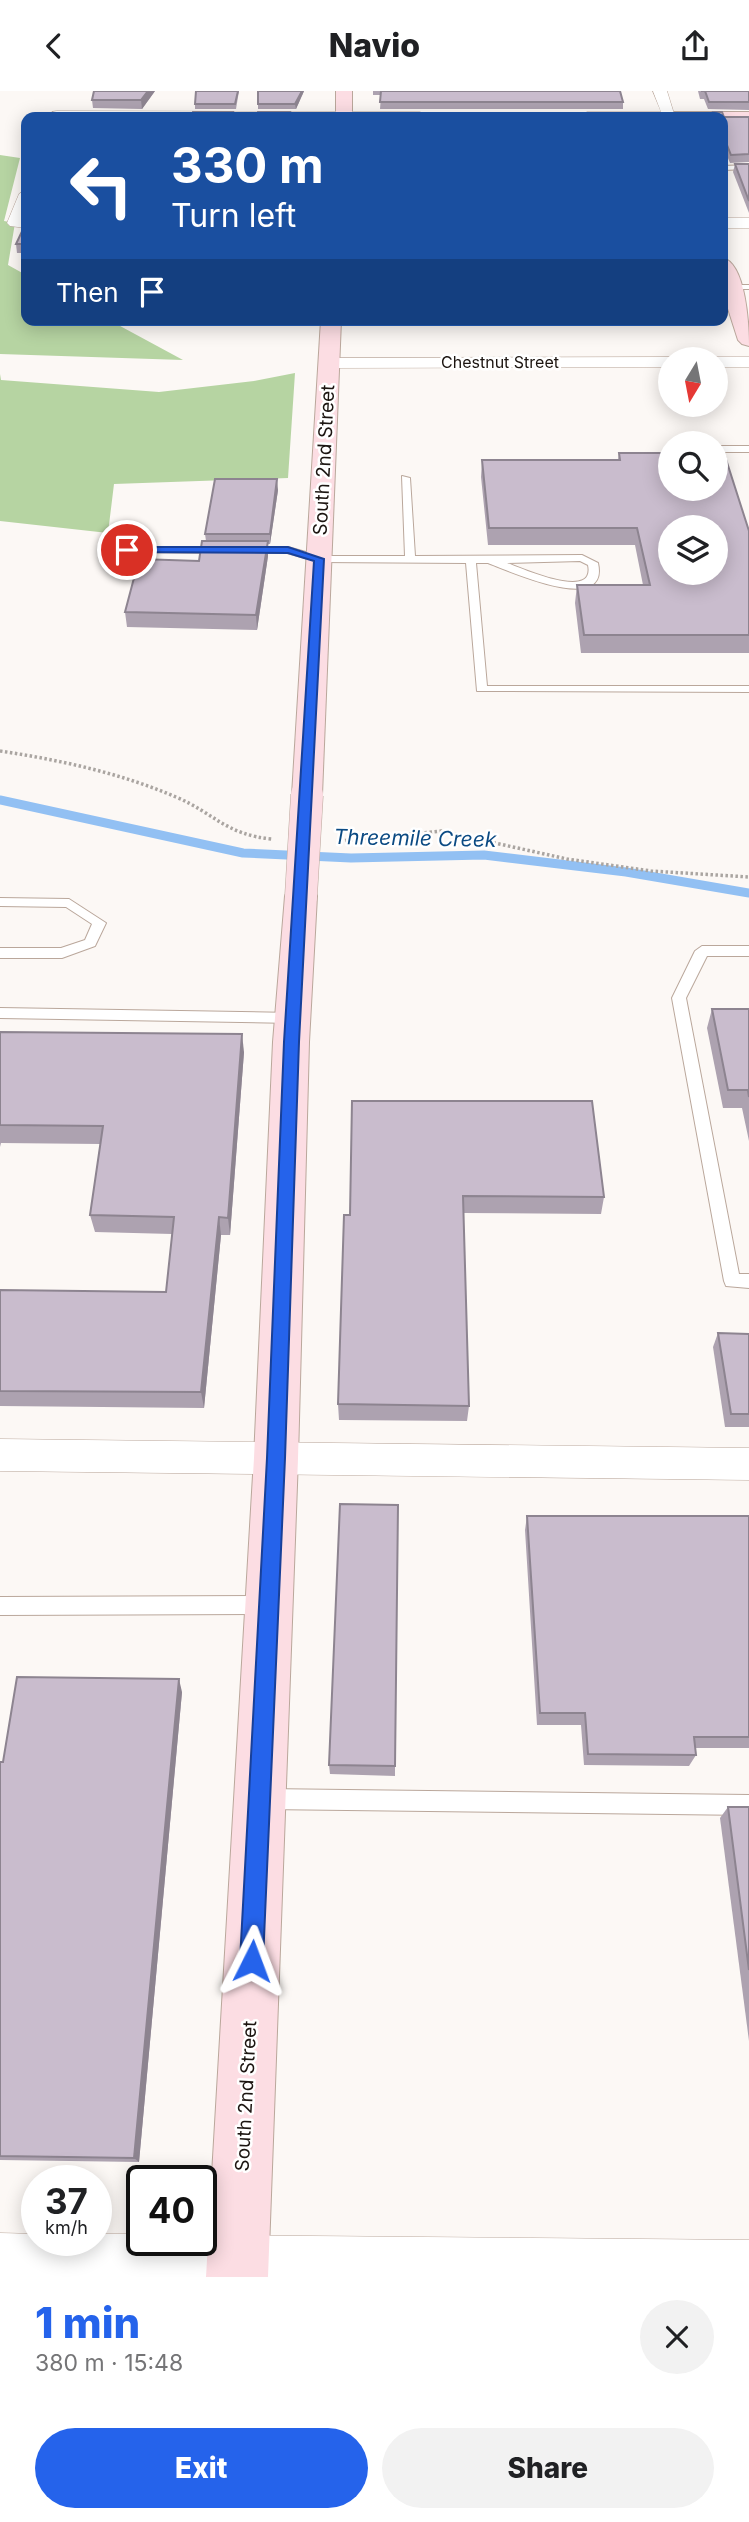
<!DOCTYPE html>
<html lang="en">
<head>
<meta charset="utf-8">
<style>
	body { margin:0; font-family:Inter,sans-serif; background:#f2f2f2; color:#202124; height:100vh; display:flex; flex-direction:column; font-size:26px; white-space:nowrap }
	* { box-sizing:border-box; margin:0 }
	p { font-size:23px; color:#757577 }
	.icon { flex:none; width:38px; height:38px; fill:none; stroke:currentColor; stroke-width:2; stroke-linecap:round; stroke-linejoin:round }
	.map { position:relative; height:2186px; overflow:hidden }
	.panel { display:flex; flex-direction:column; background:#fff; flex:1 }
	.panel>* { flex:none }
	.hud { position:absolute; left:21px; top:21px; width:707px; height:214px; border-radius:14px; box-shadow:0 4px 18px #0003; background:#1a4fa0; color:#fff; overflow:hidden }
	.needle { width:46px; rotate:190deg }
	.buttons { position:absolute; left:658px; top:256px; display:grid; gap:14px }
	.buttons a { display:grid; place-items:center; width:70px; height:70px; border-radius:50%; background:#fff; box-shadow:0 4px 18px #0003; font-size:35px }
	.speed { position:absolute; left:21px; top:2074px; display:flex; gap:14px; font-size:35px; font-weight:700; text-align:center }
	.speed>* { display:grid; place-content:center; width:91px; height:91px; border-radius:50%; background:#fff; box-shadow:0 4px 18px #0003; line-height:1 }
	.speed small { font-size:18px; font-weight:400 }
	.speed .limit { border:4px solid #111; border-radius:10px; background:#fff; color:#111 }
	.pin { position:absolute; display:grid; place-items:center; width:60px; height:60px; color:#fff; margin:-30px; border:4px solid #fff; border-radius:50%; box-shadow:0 2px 7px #0007 }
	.me { position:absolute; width:77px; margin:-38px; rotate:3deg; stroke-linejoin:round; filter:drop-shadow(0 0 5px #0008) }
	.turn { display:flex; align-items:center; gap:24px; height:147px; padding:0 35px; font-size:32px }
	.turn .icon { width:91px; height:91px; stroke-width:2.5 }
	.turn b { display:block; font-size:49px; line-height:60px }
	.then { display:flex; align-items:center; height:66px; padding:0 35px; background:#0003; gap:14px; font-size:26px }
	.round { display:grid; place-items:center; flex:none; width:74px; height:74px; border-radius:37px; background:#f2f2f2 }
	.head { display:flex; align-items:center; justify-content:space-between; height:119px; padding:0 35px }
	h1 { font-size:42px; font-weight:800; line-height:52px; color:#2563eb }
	.primary-button { display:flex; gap:14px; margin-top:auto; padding:14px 35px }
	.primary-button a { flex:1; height:80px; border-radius:42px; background:#2563eb; color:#fff; font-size:28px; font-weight:800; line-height:80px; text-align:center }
	.primary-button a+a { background:#f2f2f2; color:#202124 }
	header { display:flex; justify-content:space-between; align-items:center; height:91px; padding:0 35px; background:#fff; font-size:32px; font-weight:800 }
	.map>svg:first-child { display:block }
	.green { fill:#b6d4a2 }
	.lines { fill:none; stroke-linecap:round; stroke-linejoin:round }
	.stream { stroke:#92c0f3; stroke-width:9 }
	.lane-casing { stroke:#baa79b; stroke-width:2 }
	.street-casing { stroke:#baa79b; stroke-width:1 }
	.secondary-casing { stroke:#baa79b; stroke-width:2 }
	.path { stroke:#aaa5a1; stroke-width:3.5; stroke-dasharray:2.5 2.5; stroke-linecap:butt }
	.lane { fill:#fff; fill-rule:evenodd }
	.street { fill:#fff; fill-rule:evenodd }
	.secondary { fill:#fcdde3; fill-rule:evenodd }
	.secondary-bridge-casing { stroke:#baa79b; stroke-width:33; stroke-linecap:butt }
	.secondary-bridge { stroke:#fcdde3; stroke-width:32 }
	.wall { fill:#ada2b0 }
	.shaded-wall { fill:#8d8490 }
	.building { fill:#c9bccd; stroke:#8d8490; stroke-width:2; fill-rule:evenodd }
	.route { fill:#2563eb; stroke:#184099; stroke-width:2 }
	.labels { text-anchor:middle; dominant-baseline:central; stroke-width:5; stroke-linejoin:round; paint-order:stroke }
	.far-street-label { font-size:16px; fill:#1c1511; stroke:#fff }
	.street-label { font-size:19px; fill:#1c1511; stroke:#fff }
	.water-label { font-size:21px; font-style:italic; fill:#0b4a83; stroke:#fff }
</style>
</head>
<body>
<header><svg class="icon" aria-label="back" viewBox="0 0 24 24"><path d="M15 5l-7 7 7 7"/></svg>Navio<svg class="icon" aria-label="share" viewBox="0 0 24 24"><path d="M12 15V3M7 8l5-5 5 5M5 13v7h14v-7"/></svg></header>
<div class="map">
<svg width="749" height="2186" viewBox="0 0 749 2186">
	<rect width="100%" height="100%" fill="#fcf8f5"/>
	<g class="green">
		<polygon points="0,64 20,67 4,130 15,132 8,174 26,184 26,229 109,229 183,269 0,263"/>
		<polygon points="295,282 288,387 114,393 108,442 0,430 0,283 1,289 159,301 254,290"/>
	</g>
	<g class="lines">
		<polyline class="stream" points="0,709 243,762 351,767 484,764 626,781 749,802"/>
		<g class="lane-casing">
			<g id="lane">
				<polygon points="749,74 749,78 723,79 723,75"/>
				<rect x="723" y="194" width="26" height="4"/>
				<rect x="716" y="355" width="33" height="6"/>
				<path d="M402,385L410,387L415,465L582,464L598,472C610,526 507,479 488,472H476L487,595H749V601L477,600L466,472L319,471L287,462H247L242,459L247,456H288L320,465H405ZM580,470L588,474C596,511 521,477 507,472Z"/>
				<polygon points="127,456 221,456 226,459 221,462 123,461 122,459"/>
				<polygon points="0,807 69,808 106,832 95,855 62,867 0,867 0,857 61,857 85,849 92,833 66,816 0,815"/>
				<polygon points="702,855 749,855 749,865 707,865 686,907 739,1183 749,1183 749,1197 726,1195 724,1190 672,907 695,860"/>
				<polygon points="0,917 293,922 300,927 293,932 0,927"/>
				<polygon points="267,1505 274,1507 277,1514 274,1521 267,1523 0,1524 0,1506"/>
				<polygon points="265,1698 749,1704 749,1724 265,1718 258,1715 255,1708 258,1701"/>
			</g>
		</g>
		<g class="street-casing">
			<g id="street">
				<polygon points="653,0 667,0 675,26 580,25 587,21 661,21"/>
				<polygon points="57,20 420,21 427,25 52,26 52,21"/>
				<polygon points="26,99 26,137 10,135 7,132 19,103"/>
				<rect x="723" y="127" width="26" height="10"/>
				<polygon points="670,266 677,268 670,268 670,276 329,277 320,272 329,267"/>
				<polygon points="716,266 749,266 749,276 716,276 716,268 709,268"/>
				<polygon points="0,1348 749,1357 749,1389 0,1380"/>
				<polygon points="0,2142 37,2143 37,2149 96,2149 96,2143 142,2143 142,2149 201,2149 201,2144 749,2149 749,2186 0,2186"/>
			</g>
		</g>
		<g class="secondary-casing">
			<g id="secondary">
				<rect x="336" y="0" width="16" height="26"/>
				<polygon points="669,21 749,21 749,31 723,31 723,26 661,26"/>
				<path d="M723,167C746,173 749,235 749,255L742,253L738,249L723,202Z"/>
				<polygon points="321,229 341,229 322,704 318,711 307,714 296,711 292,704"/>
				<polygon points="301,794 313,797 317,805 309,951 298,1367 268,2186 206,2186 254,1367 273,951 285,805 289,797"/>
			</g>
		</g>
		<g class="path">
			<path d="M0,660C60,669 120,682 176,706C214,722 226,744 272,748"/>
			<polyline points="340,750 441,740 567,768 651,780 749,786"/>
		</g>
		<use href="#lane" class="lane"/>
		<use href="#street" class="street"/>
		<use href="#secondary" class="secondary"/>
		<g class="secondary-bridge-casing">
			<polyline id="secondary-bridge" points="301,805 307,704"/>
		</g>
		<use href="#secondary-bridge" class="secondary-bridge"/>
	</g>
	<g class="wall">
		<polygon points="155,0 142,18 93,17 92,9"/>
		<polygon points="239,0 236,18 195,18 195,13"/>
		<polygon points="258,0 304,0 296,18 258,18"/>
		<polygon points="373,0 620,0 623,11 623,18 380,18 381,4 373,4"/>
		<polygon points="698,0 749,0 749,19 708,18 704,8 700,8"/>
		<polygon points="713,21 724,26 749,26 749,71 730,72 723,55 723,26 712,26"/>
		<polygon points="735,73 749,73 749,122 733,81"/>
		<polygon points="26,132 26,162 17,162 16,153"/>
		<polygon points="619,362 749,440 749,562 581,562 575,512 577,494 643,494 635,454 488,454 481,386 482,369 618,369"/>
		<polygon points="278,399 270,453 268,453 268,465 257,539 127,536 125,521 199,470 206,450 205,443"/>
		<polygon points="712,918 749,918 749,1050 742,1017 723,1017 707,937"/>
		<polygon points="0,941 244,961 230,1144 221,1144 204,1317 0,1315 0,1199 166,1201 172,1143 95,1141 90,1124 100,1053 1,1052 0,1056"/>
		<polygon points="352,1010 604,1106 601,1123 463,1122 469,1315 467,1330 339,1329 338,1313 350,1124"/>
		<polygon points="718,1242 749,1243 749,1336 725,1336 713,1256"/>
		<polygon points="527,1425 749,1425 749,1657 695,1657 696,1664 689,1675 584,1674 581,1634 537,1634 525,1439"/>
		<polygon points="182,1601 139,2071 0,2069 0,1671 3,1671"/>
		<polygon points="329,1674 395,1675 395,1685 330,1683"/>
		<polygon points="728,1716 749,1716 749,1950 720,1727"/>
	</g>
	<g class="shaded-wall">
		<polygon points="148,0 155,0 142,18 141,9"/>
		<polygon points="302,0 304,0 296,18 295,13"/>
		<polygon points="277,388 278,399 270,453 270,443"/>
		<polygon points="268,450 268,465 257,539 256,524"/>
		<polygon points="242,943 244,961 230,1144 228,1127"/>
		<polygon points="219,1126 221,1144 204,1317 201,1301"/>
		<polygon points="179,1588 182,1601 139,2071 134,2067"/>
	</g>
	<g class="building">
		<polygon points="94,0 148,0 141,9 92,9"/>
		<polygon points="196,0 238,0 235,13 195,13"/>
		<polygon points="258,0 302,0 295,13 258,13"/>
		<polygon points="381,0 620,0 623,11 380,11"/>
		<polygon points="701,0 749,0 749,11 709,11 705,0"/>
		<polygon points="193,21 233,21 231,26 192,26"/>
		<polygon points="258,21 290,21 288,26 257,26"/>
		<polygon points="713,21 722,21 724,26 749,26 749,63 731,64 723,44 723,26 715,26"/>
		<polygon points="88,22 133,22 130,26 85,26"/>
		<polygon points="378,22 627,22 628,26 378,26"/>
		<polygon points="735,73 749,73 749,110"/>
		<polygon points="26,132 26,153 16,153"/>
		<path d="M619,362H670V397H716V362H724L749,440V544H584L577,494H650L637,437H489L482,369H620ZM670,436H716V481H670Z"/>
		<polygon points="215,388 277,388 270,443 205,443"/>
		<polygon points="202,450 268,450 256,524 125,521 139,468 199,470"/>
		<polygon points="712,918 749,918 749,1006 748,999 728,999"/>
		<polygon points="0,941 242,943 228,1127 219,1126 201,1301 0,1300 0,1199 166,1201 174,1126 90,1124 103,1035 0,1034"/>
		<polygon points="352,1010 592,1010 604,1106 463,1105 469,1315 338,1313 344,1124 350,1124"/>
		<polygon points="718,1242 749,1243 749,1323 731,1323"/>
		<polygon points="340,1413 398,1414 395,1675 329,1674"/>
		<polygon points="527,1425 749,1425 749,1646 694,1646 696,1664 588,1663 585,1622 540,1622"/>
		<polygon points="17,1586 179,1588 134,2067 0,2065 0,1671 3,1671"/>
		<polygon points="728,1716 749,1716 749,1879"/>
	</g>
	<polygon class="route" points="127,456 288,456 324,468 299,951 285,1367 263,1870 260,1878 252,1881 244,1878 240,1870 267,1367 284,951 314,470 288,462 123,461 122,459"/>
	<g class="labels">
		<g class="far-street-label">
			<text x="500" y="271">Chestnut Street</text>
		</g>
		<g class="street-label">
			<text transform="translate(324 369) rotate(-87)">South 2nd Street</text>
			<text transform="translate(246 2005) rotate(-87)">South 2nd Street</text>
		</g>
		<g class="water-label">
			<text transform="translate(415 747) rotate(1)">Threemile Creek</text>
		</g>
	</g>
</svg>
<div class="buttons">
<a><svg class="needle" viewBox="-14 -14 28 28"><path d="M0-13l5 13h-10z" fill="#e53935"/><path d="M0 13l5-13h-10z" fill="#757577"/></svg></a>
<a><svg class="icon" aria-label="search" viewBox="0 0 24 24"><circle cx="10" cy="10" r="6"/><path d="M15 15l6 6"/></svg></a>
<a><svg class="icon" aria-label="layers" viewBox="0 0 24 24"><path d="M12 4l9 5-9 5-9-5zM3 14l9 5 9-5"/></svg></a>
</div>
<div class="speed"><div>37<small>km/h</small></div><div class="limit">40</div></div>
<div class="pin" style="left:127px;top:459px;background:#d93025"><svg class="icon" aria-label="arrive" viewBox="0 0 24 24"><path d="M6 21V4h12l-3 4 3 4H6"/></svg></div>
<svg class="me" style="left:252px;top:1870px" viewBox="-20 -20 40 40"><path d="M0-17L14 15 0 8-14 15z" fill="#2563eb" stroke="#fff" stroke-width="4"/></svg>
<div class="hud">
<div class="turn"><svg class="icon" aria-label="left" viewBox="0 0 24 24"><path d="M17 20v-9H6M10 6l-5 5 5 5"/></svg><div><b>330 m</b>Turn left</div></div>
<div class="then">Then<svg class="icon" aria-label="arrive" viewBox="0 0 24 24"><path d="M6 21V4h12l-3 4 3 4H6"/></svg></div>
</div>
</div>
<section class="panel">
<div class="head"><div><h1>1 min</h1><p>380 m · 15:48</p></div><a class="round"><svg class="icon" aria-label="close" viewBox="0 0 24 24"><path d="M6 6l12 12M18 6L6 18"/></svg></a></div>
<div class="primary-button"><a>Exit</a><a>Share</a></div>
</section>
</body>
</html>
